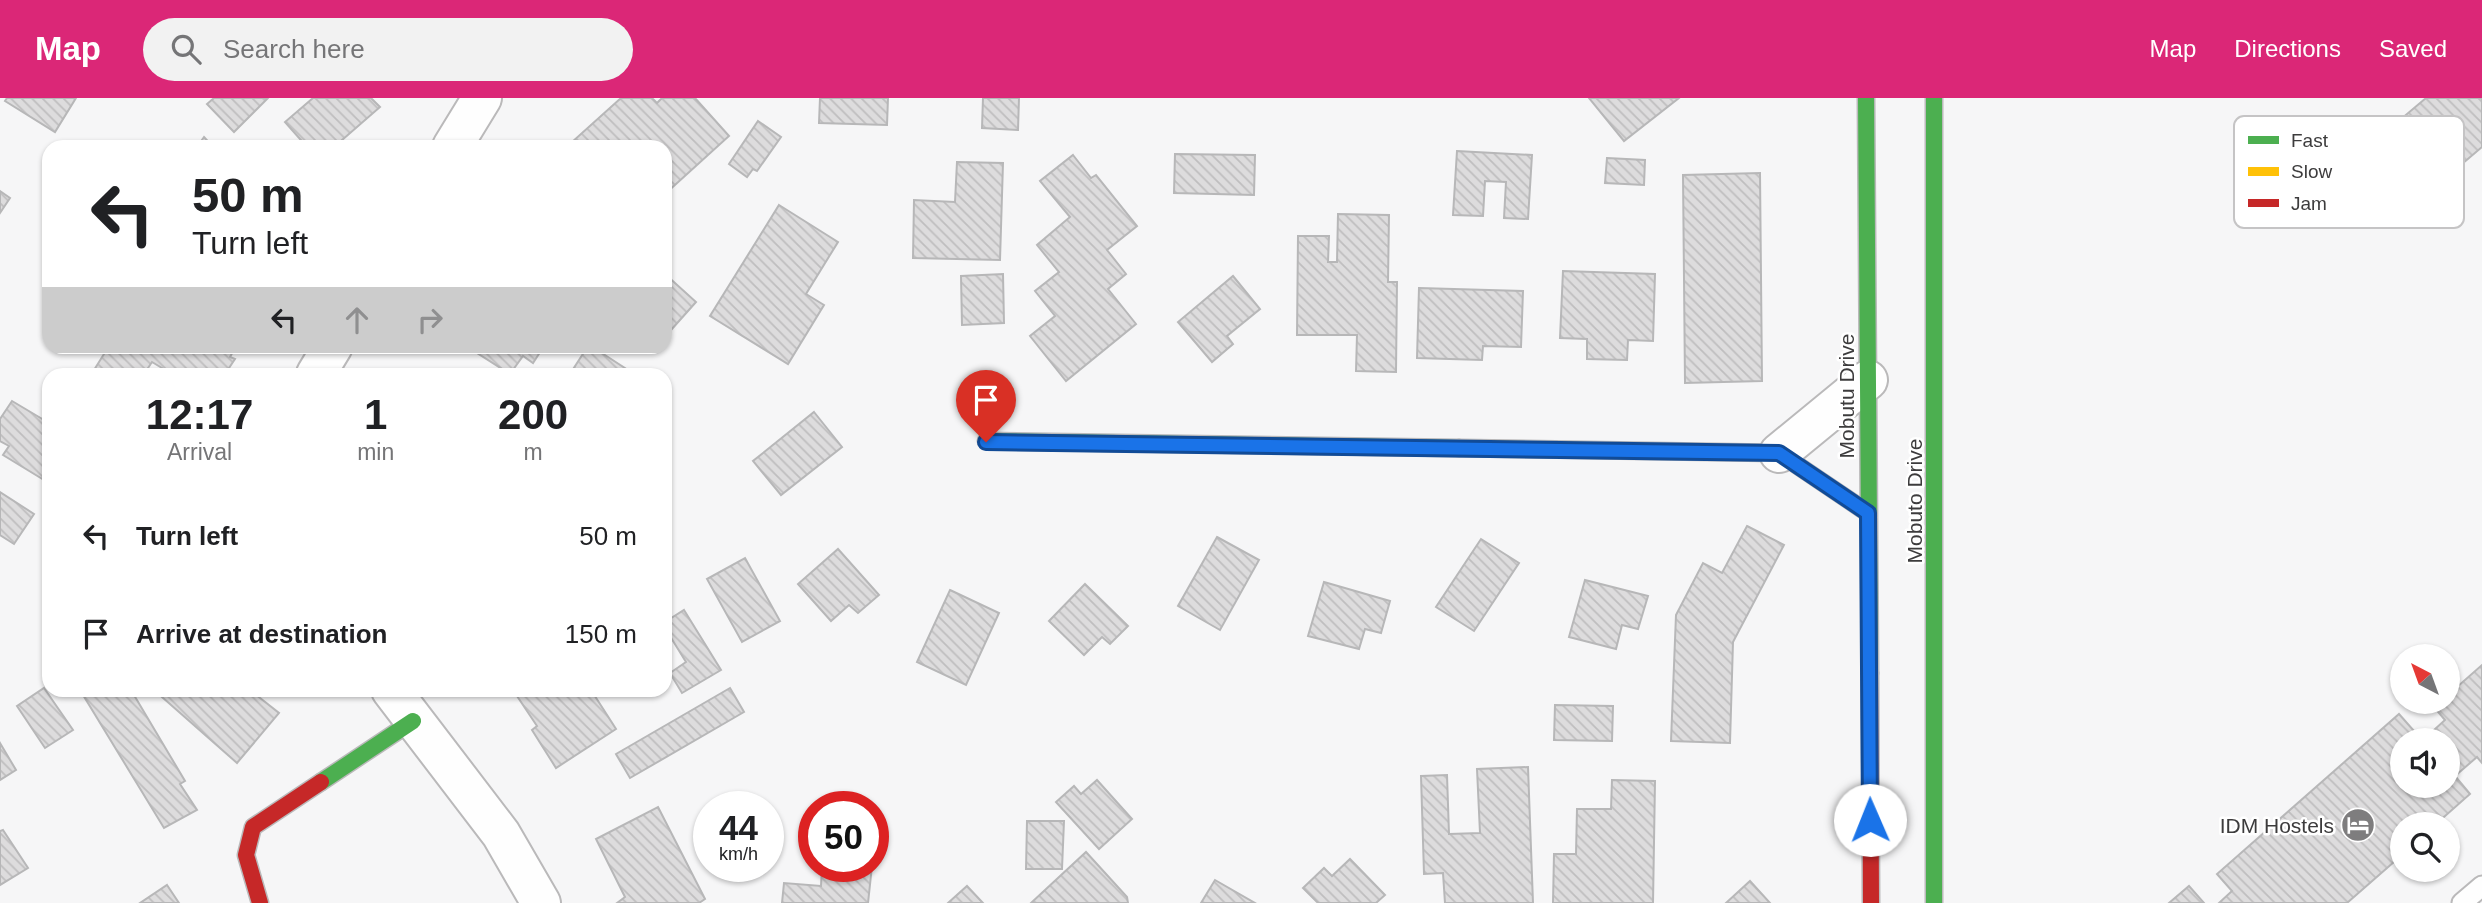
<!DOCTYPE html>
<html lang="en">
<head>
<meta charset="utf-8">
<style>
	body { margin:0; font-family:Arial,sans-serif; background:#f2f2f2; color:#202124; height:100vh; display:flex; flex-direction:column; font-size:26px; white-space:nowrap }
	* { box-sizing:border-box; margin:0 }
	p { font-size:23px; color:#757577 }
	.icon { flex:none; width:38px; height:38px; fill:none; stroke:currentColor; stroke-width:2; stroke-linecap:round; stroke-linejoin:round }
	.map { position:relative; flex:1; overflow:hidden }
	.drawer { position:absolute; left:42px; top:270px; width:630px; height:329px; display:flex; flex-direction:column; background:#fff; border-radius:21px; box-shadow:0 2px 5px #0004 }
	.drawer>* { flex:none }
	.top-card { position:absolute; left:42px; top:42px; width:630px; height:214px; border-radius:21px; box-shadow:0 2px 5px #0004; background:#fff; color:#202124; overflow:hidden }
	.needle { width:46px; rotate:319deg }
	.controls { position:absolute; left:2390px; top:546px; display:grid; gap:14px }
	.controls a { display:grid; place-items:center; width:70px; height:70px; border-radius:50%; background:#fff; box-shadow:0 2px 5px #0004; font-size:35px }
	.speed { position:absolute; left:693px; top:693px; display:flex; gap:14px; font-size:35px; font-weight:700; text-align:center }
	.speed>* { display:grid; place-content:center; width:91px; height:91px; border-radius:50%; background:#fff; box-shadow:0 2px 5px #0004; line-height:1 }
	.speed small { font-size:18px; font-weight:400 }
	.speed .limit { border:10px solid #d22; background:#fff; color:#111 }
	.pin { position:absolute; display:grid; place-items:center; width:60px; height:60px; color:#fff; margin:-72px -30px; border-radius:50% 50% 50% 0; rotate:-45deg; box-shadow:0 0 7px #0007 }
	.pin .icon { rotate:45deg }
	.me { position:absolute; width:77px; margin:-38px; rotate:359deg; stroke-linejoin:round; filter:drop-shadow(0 0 5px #0008) }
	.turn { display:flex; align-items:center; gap:24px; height:147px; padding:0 35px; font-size:32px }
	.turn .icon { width:91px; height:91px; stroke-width:2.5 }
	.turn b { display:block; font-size:49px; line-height:60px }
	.lanes { display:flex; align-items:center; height:66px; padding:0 35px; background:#0003; justify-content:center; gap:35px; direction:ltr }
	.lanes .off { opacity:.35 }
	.eta { display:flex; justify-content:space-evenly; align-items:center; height:119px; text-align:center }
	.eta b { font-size:42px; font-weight:700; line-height:49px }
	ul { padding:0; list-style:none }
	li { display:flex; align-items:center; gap:21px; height:98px; padding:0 35px }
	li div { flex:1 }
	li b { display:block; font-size:26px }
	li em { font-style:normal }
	header { display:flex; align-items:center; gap:42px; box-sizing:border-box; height:98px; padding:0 35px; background:#db2777; color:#fff }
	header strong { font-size:33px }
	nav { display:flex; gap:38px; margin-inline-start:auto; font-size:24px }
	.search { width:490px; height:63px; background:#f2f2f2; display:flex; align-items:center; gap:18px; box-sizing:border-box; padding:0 24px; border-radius:38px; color:#757577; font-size:26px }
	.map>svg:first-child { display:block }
	.building { fill:url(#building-back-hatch); stroke:#b7b7b8; stroke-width:2 }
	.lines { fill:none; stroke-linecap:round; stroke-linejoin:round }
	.lane-casing { stroke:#bab9ba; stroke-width:23 }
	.street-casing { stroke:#bab9ba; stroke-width:42 }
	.fast-casing { stroke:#bab9ba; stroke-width:19 }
	.slow-casing { stroke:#bab9ba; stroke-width:19 }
	.jam-casing { stroke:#bab9ba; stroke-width:19 }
	.lane { stroke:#fefefe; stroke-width:19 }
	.street { stroke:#fefefe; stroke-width:38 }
	.fast { stroke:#4caf50; stroke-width:16 }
	.slow { stroke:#ffc107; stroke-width:16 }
	.jam { stroke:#c62828; stroke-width:16 }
	.route-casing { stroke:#114b97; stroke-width:18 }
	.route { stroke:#1a73e8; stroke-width:12 }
	.labels { text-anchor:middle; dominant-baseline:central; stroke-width:5; stroke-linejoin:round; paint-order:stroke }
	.street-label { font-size:21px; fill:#3d3c3d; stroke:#fff }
	.poi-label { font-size:21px; fill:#3d3c3d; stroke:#fff; text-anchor:end }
	.key { fill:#fff; stroke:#c5c4c5; stroke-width:2 }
	.key-label { font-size:19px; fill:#3d3c3d }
</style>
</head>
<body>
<header>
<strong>Map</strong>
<div class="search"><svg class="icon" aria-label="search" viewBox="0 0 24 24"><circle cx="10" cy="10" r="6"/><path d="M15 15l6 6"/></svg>Search here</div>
<nav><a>Map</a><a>Directions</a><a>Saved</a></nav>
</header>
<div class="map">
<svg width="2482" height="805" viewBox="0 0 2482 805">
	<defs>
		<pattern id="building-back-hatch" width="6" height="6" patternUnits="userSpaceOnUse" patternTransform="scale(1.75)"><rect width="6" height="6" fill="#dddcdd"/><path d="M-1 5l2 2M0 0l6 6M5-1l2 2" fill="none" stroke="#bfbebf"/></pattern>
	</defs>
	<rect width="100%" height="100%" fill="#f6f6f7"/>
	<g class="building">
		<polygon points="7,0 76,0 55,34 5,3"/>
		<polygon points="214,0 268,0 234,34 207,6"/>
		<polygon points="313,0 371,0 380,9 334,49 307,49 285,24"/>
		<polygon points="621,0 652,0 657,5 662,0 695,0 729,38 665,96 665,49 576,49 572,44"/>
		<polygon points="820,0 888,0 887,27 819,25"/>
		<polygon points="983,0 1019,0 1018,32 982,30"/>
		<polygon points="1589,0 1679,0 1624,43"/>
		<polygon points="2426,0 2482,0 2482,49 2436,88 2388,32"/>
		<polygon points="758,23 781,39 757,73 753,71 747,79 729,66"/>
		<polygon points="204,39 213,49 197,49"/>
		<polygon points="1457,53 1532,57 1528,121 1504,120 1506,84 1485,83 1483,118 1453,117"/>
		<polygon points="1175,56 1255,57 1254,97 1174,95"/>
		<polygon points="1073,57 1091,80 1096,77 1137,128 1107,152 1126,176 1108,191 1136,226 1066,283 1030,238 1055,218 1035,193 1059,174 1037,147 1070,119 1040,83"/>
		<polygon points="1607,60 1645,62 1644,87 1605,85"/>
		<polygon points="957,64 1003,65 1000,162 913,160 914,102 955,104"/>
		<polygon points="1760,75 1762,283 1685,285 1683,77"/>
		<polygon points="0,93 10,100 0,115"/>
		<polygon points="779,107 838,144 806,196 824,207 788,266 710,218"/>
		<polygon points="1338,116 1389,117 1388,184 1397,184 1396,274 1356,273 1357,237 1297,237 1298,138 1329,138 1328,164 1337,164"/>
		<polygon points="1563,173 1655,176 1653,243 1628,242 1627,262 1587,261 1587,241 1560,240"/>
		<polygon points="665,176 696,204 671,232 665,227"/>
		<polygon points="1003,176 1004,225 962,227 961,178"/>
		<polygon points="1233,178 1260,211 1227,238 1233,246 1212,264 1178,224"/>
		<polygon points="1419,190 1523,193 1521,249 1483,248 1482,262 1417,260"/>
		<polygon points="109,248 236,248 230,259 235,261 225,276 172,276 152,264 144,276 102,276 94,272"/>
		<polygon points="466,248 544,248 533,265 523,258 510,276"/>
		<polygon points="588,248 591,248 634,276 570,276"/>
		<polygon points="12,303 49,325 49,385 3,357 9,348 0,343 0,321"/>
		<polygon points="814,314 842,349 781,397 753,363"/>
		<polygon points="0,394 34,416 14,446 0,437"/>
		<polygon points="1747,428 1784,447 1733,544 1730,645 1671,643 1676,517 1703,465 1722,475"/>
		<polygon points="1217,439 1259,462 1220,532 1178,508"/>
		<polygon points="1481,441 1519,465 1474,533 1436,509"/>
		<polygon points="838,451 879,497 858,515 849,507 831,523 798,486"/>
		<polygon points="745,460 780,523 742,544 707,481"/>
		<polygon points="1585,482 1648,498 1638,531 1622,527 1616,551 1569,539"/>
		<polygon points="1324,484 1390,503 1381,535 1365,531 1359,551 1308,538"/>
		<polygon points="1085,486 1128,528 1110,546 1102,539 1084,557 1049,523"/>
		<polygon points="950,492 999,515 966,587 917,564"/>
		<polygon points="684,512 721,572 682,595 670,575 686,564 665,530 665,524"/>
		<polygon points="2482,567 2482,665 2477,659 2455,678 2470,696 2436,726 2403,726 2403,756 2347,805 2219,805 2232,793 2217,776 2399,616 2422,642 2403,642 2403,688 2448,688 2448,642 2423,642 2445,622 2434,609 2440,604 2448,604 2448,597"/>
		<polygon points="44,590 73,632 45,650 17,608"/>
		<polygon points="730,590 744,614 630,680 616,656"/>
		<polygon points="80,592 131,592 185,683 180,686 197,712 164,730"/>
		<polygon points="154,592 250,592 279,615 237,665"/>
		<polygon points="513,592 591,592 616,631 556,670 532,632 537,628"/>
		<polygon points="1555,607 1613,608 1612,643 1554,642"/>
		<polygon points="0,645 16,672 0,682"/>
		<polygon points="1528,669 1533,805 1445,805 1443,775 1424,776 1421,678 1447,677 1449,736 1480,735 1477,671"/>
		<polygon points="1097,682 1132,721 1099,751 1056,704 1074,688 1081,696"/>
		<polygon points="1612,682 1655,683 1653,805 1553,805 1554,756 1576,756 1577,711 1611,711"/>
		<polygon points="658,709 705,801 699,805 617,805 625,799 596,741"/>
		<polygon points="1027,723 1064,723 1062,771 1026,771"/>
		<polygon points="3,732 28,770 0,787 0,733"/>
		<polygon points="1086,754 1127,799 1128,805 1031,805"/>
		<polygon points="1350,761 1385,797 1376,805 1318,805 1303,790 1324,770 1332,778"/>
		<polygon points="822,768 872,768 868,805 782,805 784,785 821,788"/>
		<polygon points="1215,782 1255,805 1201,805"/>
		<polygon points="1750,783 1770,805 1726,805"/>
		<polygon points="167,787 179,805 140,805"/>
		<polygon points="967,788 983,805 948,805"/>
		<polygon points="2189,788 2204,805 2169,805"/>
	</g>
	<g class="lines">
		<g class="lane-casing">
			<polyline id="lane" points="2462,805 2482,788"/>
		</g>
		<g class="street-casing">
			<g id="street">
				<polyline points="452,49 482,0"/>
				<polyline points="316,276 333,248"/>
				<polyline points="1779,355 1868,282"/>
				<polyline points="391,592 501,736 541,805"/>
			</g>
		</g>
		<g class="fast-casing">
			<g id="fast">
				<polyline points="1866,0 1870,575"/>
				<polyline points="1934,0 1934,805"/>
				<polyline points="986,343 1459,350"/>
				<polyline points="321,684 413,623"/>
			</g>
		</g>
		<g class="slow-casing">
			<polyline id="slow" points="1459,350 1779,355 1868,415"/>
		</g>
		<g class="jam-casing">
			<g id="jam">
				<polyline points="1870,575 1871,805"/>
				<polyline points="260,805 246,757 253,729 321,684"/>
			</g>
		</g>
		<use href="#lane" class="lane"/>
		<use href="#street" class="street"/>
		<use href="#fast" class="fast"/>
		<use href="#slow" class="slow"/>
		<use href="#jam" class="jam"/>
	</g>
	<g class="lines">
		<g class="route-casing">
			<polyline id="route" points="986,344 1779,355 1868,415 1870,722"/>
		</g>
		<use href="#route" class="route"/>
	</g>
	<defs>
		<g id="hotel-disc" transform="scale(1.75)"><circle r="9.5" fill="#7e7d7e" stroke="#fff"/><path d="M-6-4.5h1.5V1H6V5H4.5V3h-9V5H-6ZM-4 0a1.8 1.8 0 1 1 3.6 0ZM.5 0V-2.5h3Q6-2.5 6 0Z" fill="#fff"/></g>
	</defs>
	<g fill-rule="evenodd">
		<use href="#hotel-disc" x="2358" y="727"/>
	</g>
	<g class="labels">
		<g class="street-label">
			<text transform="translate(1846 298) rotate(-90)">Mobutu Drive</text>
			<text transform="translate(1914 403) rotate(-90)">Mobuto Drive</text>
		</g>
		<g class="poi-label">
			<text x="2334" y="727">IDM Hostels</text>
		</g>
	</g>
	<rect x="2234" y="18" width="230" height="112" rx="10" class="key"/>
	<rect x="2248" y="38" width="31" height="8" fill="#4caf50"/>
	<rect x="2248" y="69" width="31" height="9" fill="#ffc107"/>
	<rect x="2248" y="101" width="31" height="8" fill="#c62828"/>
	<g class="key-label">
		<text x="2291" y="49">Fast</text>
		<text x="2291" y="80">Slow</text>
		<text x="2291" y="112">Jam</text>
	</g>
</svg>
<div class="controls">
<a><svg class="needle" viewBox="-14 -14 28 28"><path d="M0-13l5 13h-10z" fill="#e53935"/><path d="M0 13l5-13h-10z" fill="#757577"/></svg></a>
<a><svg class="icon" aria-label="sound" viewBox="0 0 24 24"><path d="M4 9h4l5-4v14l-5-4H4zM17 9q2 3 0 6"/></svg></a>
<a><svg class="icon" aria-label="search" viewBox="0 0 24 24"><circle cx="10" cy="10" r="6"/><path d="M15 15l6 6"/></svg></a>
</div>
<div class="speed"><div>44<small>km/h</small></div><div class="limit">50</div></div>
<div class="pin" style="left:986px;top:344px;background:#d93025"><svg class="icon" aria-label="arrive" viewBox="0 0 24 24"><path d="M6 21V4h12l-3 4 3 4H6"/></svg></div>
<svg class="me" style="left:1870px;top:722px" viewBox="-20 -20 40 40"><circle r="19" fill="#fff"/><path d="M0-13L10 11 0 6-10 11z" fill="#1a73e8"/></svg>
<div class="top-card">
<div class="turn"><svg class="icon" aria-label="left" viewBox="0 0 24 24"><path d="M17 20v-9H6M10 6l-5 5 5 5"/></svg><div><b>50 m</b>Turn left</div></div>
<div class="lanes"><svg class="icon" aria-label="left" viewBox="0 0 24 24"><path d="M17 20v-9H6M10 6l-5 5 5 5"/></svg><svg class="icon off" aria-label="ahead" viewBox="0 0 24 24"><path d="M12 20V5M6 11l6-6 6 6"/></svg><svg class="icon off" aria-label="right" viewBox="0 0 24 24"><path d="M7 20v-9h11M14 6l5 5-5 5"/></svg></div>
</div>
<section class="drawer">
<div class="eta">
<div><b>12:17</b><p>Arrival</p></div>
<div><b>1</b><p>min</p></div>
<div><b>200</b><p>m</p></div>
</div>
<ul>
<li><svg class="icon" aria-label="left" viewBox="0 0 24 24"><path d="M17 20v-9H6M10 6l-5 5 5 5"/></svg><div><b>Turn left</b></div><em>50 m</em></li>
<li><svg class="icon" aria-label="arrive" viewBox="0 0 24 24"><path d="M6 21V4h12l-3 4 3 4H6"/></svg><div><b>Arrive at destination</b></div><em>150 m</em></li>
</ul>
</section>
</div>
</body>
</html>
